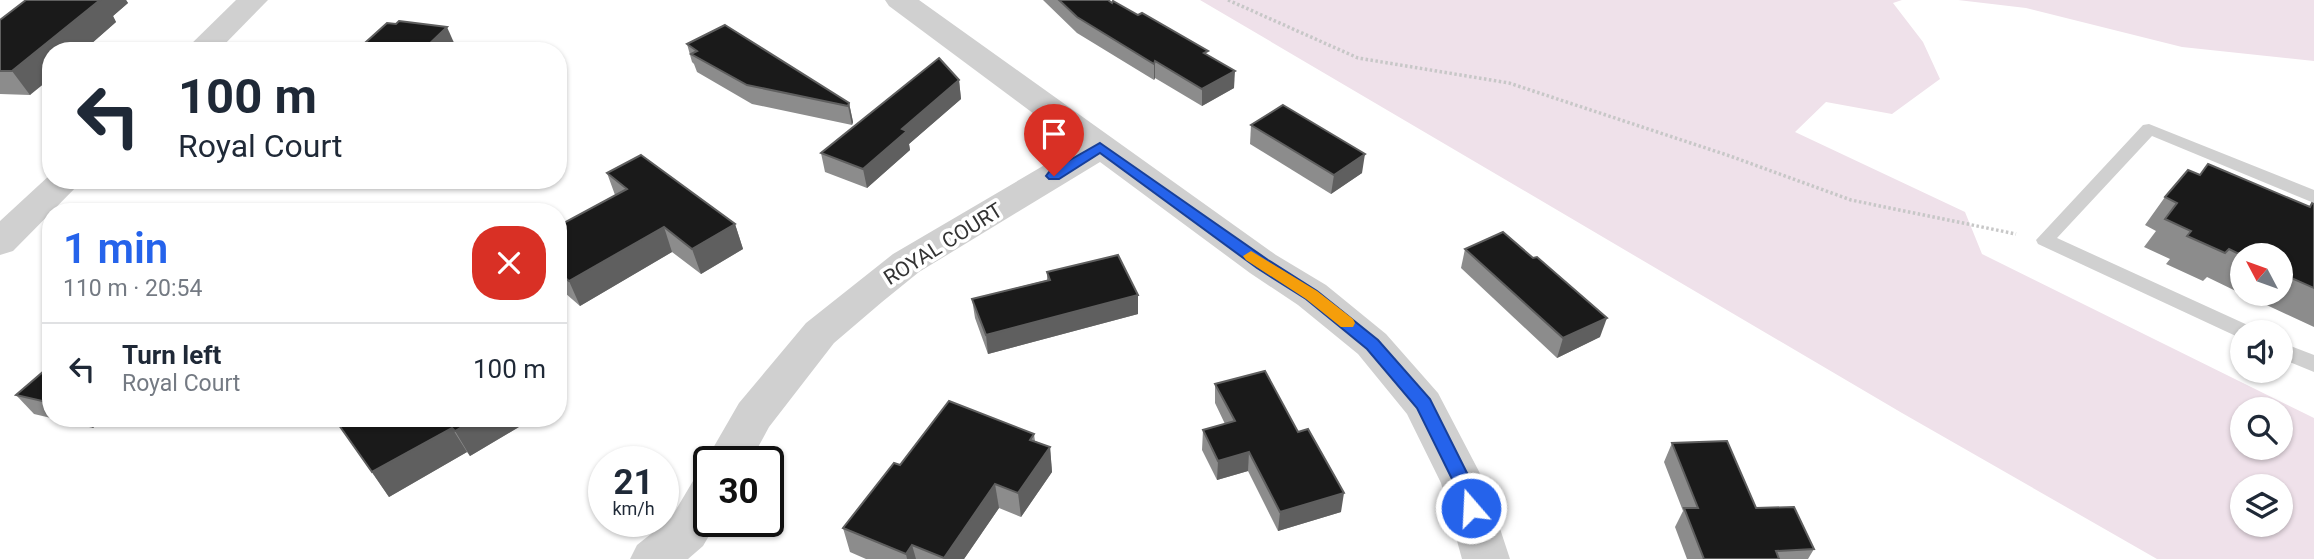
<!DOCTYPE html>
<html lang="en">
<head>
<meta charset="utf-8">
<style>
	body { margin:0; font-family:Roboto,sans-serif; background:#f2f2f3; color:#1f2937; height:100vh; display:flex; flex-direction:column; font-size:26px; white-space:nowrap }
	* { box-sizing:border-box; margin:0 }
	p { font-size:23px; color:#747a83 }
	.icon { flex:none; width:38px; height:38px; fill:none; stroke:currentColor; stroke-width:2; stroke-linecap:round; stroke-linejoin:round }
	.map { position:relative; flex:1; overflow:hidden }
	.drawer { position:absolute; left:42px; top:203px; width:525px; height:224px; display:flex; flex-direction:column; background:#fff; border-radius:28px; box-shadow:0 2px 5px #0004 }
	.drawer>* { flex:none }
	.top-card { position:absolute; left:42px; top:42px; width:525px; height:147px; border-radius:28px; box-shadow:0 2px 5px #0004; background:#fff; color:#1f2937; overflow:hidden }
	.needle { width:46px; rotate:311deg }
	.fabs { position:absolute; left:2230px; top:243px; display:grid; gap:14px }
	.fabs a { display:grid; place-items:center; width:63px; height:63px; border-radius:50%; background:#fff; box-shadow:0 2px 5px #0004; font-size:35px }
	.speed { position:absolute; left:588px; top:446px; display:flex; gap:14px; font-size:35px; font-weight:700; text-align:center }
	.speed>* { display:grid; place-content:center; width:91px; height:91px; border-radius:50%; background:#fff; box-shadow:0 2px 5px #0004; line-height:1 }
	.speed small { font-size:18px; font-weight:400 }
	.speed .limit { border:4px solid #111; border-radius:10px; background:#fff; color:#111 }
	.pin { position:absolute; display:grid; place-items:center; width:60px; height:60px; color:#fff; margin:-72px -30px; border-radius:50% 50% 50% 0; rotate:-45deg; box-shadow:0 0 7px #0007 }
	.pin .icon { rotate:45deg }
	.me { position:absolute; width:77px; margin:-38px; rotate:341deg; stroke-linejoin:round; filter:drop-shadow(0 0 5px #0008) }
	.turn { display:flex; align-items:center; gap:24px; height:147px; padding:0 21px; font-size:32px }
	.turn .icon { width:91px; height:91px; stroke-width:2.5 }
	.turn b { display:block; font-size:49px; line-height:60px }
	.round { display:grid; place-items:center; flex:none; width:74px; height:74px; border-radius:28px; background:#f2f2f3 }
	.summary { display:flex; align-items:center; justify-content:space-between; height:119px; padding:0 21px }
	h1 { font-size:42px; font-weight:600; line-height:52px; color:#2563eb }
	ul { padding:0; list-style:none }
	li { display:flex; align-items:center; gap:21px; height:91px; padding:0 21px; border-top:2px solid #e0e1e3 }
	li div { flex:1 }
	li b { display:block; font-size:26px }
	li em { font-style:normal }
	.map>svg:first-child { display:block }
	.green { fill:#efe1ea; fill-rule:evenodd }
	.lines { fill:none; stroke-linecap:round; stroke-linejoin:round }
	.path { stroke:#c7c7c7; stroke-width:3.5; stroke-dasharray:2.5 2.5; stroke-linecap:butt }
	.lane { fill:#d0d0d0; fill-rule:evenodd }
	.street { fill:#d0d0d0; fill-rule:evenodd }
	.wall { fill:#8c8c8c }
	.shaded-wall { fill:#5f5f5f }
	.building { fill:#1a1a1a; stroke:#5f5f5f; stroke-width:2 }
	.route { fill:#2563eb; stroke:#184099; stroke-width:2 }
	.slow { fill:#f59e0b }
	.labels { text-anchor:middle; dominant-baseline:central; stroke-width:7; stroke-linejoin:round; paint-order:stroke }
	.street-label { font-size:21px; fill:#333; stroke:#fff }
</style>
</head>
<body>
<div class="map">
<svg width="2314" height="559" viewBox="0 0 2314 559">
	<rect width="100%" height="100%" fill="#fff"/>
	<g class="green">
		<path d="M1200,0H1902L1893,3L1923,42L1940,79L1892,114L1826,102L1795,132L1965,212L1982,254L2314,418V559H2157L1902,413ZM2242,410H2280V448H2242ZM2242,486H2280V525H2242Z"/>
		<polygon points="1958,0 2314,0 2314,61 2182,47 2026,8"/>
	</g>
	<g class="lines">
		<polyline class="path" points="1228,0 1358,58 1509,83 1730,156 1851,200 2016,234"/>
		<g class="lane">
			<polygon points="2149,124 2314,190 2314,203 2152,136 2057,238 2252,327 2255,332 2242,332 2242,338 2238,337 2038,244 2036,240 2143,125"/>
			<polygon points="2280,342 2314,355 2314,372 2280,358"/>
		</g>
		<g class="street">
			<polygon points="236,0 268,0 218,51 184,51"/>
			<polygon points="885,0 919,0 1276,255 1326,285 1386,334 1438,393 1485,483 1510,559 1462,559 1441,483 1407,414 1358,354 1298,305 1250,273 1100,162 919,272 882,302 834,343 769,427 750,462 709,462 709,469 705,462 739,403 806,323 893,254 1077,146 889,6"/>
			<polygon points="51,174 51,180 83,180 13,251 0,255 0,221"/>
			<polygon points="709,476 709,522 717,522 703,546 688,559 630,559 637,545 671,518 693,481"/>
		</g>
	</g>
	<g class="wall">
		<polygon points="26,0 126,0 128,3 113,16 116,22 83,51 51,51 30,95 0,94 0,20"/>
		<polygon points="1043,0 1108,0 1112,3 1208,55 1234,88 1202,106 1155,78 1154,80 1077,33"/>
		<polygon points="687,44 849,103 853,122 852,125 752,104 697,72 694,64 692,62"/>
		<polygon points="959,80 961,99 909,144 910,150 867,188 825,172 821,153"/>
		<polygon points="1251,125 1362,173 1331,194 1250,144"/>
		<polygon points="607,173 735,224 743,249 701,274 672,252 580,306 558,287 558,226 615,195"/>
		<polygon points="2200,175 2309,207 2312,203 2314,204 2314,327 2243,294 2280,294 2280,256 2242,256 2242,294 2207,277 2203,281 2166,264 2170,259 2144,247 2156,231 2145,225 2165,197"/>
		<polygon points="1465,249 1600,337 1557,358 1461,268"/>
		<polygon points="1047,272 1138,295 1138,314 988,354 975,318 972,299 1047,280"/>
		<polygon points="51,365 51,418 34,414 16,395"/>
		<polygon points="1215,384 1341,512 1278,531 1248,471 1217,480 1202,450 1203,430 1225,424 1215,403"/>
		<polygon points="53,418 103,418 93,428"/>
		<polygon points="334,418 534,418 470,456 467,452 389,497"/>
		<polygon points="1034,434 1035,441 1050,447 1052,472 1021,517 999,508 964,559 866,559 850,552 843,528 900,465"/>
		<polygon points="1672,443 1756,508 1814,549 1808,559 1687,559 1675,527 1683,511 1664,462"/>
	</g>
	<g class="shaded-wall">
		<polygon points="91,0 126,0 128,3 113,16 116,22 83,51 51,51 51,78 30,95 12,71"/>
		<polygon points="447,27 455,45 450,51 422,51"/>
		<polygon points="1155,61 1155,78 1154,80 1154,64"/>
		<polygon points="1235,71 1234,88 1202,106 1202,89"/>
		<polygon points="959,80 961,99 909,144 910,150 867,188 863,169 902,129"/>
		<polygon points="849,103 853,122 852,125 848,106"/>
		<polygon points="1365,154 1362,173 1331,194 1334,175"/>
		<polygon points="735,224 743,249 701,274 692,249"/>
		<polygon points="664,227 672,252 580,306 569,281"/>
		<polygon points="1138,295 1138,314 988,354 986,335"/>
		<polygon points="1607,318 1600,337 1557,358 1563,338"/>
		<polygon points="84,418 103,418 93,428"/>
		<polygon points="477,418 534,418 470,456 455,431"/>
		<polygon points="452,428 467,452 389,497 372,472"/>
		<polygon points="1050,447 1052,472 1021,517 1018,493"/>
		<polygon points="1249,452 1248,471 1217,480 1218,461"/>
		<polygon points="995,484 999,508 964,559 944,559"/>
		<polygon points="1344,493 1341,512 1278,531 1280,512"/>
		<polygon points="912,545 916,559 907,559 906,554"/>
	</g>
	<g class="building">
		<polygon points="26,0 100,0 12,71 0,71 0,20"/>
		<polygon points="1059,0 1108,0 1112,3 1113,1 1138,15 1142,13 1208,51 1204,53 1235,71 1202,89 1155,61 1154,64 1077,17"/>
		<polygon points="399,21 447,27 422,51 356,51 387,23 396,24"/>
		<polygon points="725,25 849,103 848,106 747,85 691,54 697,51 687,44"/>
		<polygon points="939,58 959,80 902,129 907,131 863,169 821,153"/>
		<polygon points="1283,105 1365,154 1334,175 1251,125"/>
		<polygon points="641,155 735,224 692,249 664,227 569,281 558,272 558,226 627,189 607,173"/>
		<polygon points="2208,164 2310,207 2312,203 2314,204 2314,288 2280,273 2280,256 2243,256 2229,249 2225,253 2187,236 2191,231 2165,219 2177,203 2165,197 2188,170 2200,175"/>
		<polygon points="1503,232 1533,258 1537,257 1607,318 1563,338 1465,249"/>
		<polygon points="1118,255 1138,295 986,335 972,299 1050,280 1047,272"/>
		<polygon points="51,365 51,403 16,395"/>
		<polygon points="1265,371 1298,432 1308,429 1344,493 1280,512 1249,452 1218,461 1203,430 1235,421 1215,384"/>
		<polygon points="949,401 1034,434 1030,440 1050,447 1018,493 995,484 944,558 912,545 906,554 843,528 894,463 900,465"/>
		<polygon points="334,418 477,418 455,431 452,428 372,472"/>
		<polygon points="1727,441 1756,508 1794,507 1814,549 1776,551 1779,559 1704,559 1684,508 1698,508 1672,443"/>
	</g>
	<polygon class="route" points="1100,143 1268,260 1317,291 1378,340 1430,399 1472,483 1480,508 1477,514 1471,516 1464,514 1454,483 1417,408 1367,349 1306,299 1257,268 1100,153 1059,179 1049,179 1046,176 1049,172"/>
	<polygon class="slow" points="1251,251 1317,291 1353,319 1355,323 1353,327 1341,327 1306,299 1246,260 1243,256"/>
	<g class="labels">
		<g class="street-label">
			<text transform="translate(943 244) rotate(-32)">ROYAL COURT</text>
		</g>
	</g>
</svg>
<div class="fabs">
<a><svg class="needle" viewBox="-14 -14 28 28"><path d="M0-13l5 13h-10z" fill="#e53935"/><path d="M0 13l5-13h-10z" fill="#747a83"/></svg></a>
<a><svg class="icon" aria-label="sound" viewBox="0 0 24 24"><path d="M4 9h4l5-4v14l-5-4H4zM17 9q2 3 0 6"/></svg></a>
<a><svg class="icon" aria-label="search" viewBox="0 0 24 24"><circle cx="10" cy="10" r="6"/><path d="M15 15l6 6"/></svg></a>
<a><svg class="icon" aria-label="layers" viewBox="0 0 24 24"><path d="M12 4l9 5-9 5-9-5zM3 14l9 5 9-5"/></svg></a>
</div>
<div class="speed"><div>21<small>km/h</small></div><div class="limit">30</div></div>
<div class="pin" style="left:1054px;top:176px;background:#d93025"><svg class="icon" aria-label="arrive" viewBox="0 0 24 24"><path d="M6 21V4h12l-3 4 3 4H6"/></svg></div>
<svg class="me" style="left:1471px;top:508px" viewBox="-20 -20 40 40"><circle r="17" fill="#2563eb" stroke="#fff" stroke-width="3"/><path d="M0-11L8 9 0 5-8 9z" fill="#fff"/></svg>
<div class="top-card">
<div class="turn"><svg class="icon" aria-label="left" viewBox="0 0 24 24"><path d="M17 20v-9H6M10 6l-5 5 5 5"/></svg><div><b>100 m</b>Royal Court</div></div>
</div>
<section class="drawer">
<div class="summary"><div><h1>1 min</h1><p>110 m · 20:54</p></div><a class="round" style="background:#d93025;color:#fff"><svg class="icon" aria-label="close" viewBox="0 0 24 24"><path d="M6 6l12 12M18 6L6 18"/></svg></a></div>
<ul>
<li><svg class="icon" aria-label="left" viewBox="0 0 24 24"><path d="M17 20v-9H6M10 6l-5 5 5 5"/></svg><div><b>Turn left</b><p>Royal Court</p></div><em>100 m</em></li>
</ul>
</section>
</div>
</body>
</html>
